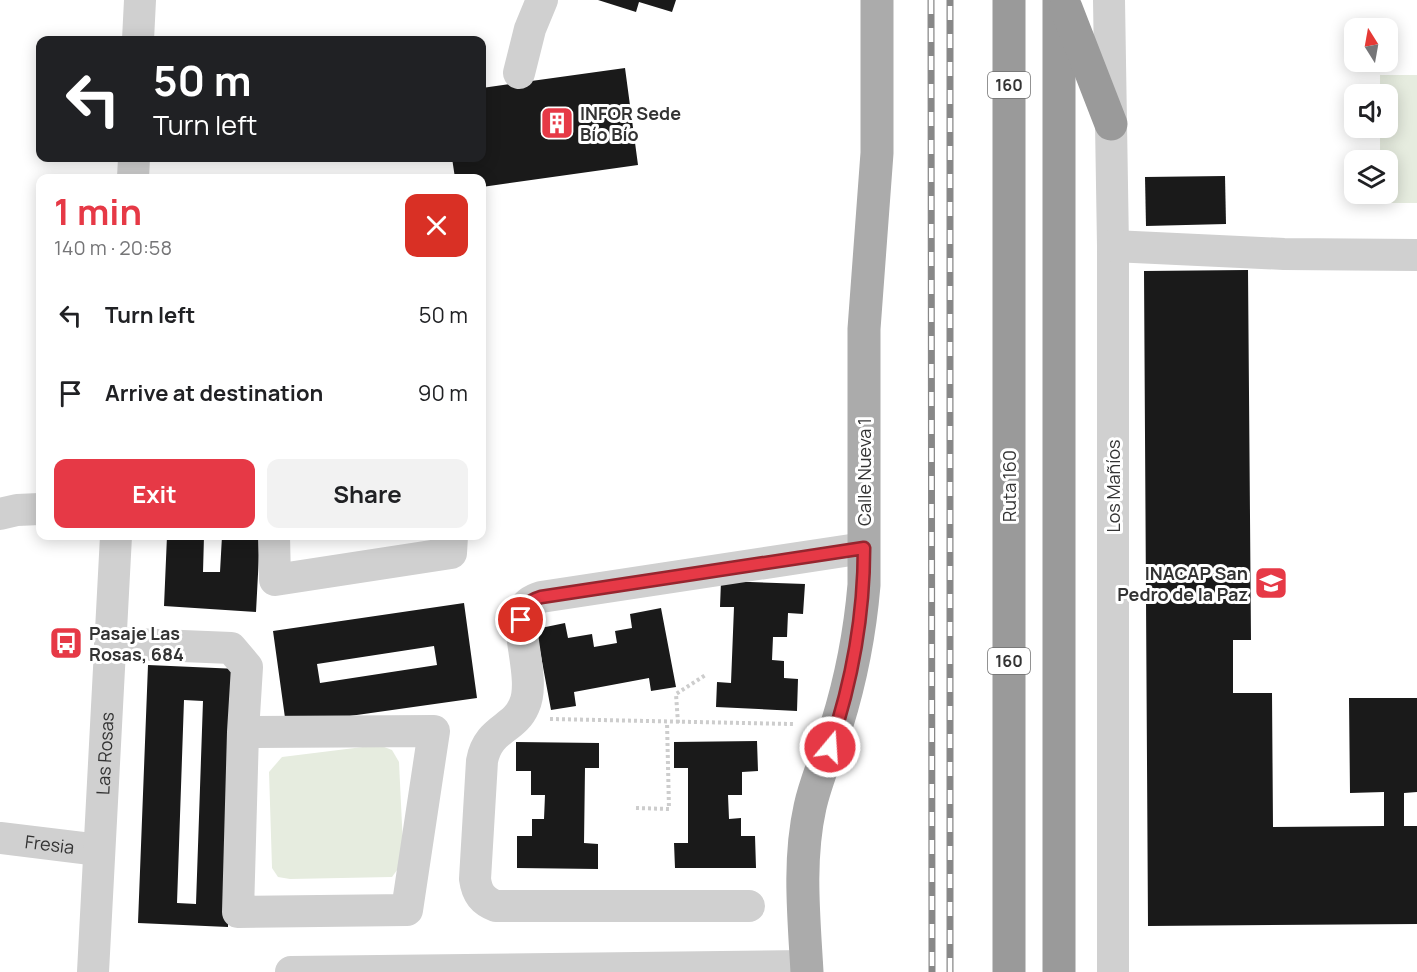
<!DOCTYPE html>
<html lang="en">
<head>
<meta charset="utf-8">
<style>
	body { margin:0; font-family:Manrope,sans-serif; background:#f2f2f2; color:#202124; height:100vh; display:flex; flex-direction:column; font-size:22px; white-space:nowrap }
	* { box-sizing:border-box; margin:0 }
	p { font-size:20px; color:#757577 }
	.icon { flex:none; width:33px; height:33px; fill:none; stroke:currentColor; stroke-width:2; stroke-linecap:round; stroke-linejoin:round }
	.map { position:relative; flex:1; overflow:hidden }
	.drawer { position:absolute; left:36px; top:174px; width:450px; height:366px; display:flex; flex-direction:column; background:#fff; border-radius:12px; box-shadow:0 3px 15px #0003 }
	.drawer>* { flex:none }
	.guide { position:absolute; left:36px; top:36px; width:450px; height:126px; border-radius:12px; box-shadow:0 3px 15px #0003; background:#202124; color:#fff; overflow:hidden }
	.needle { width:39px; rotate:349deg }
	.tools { position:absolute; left:1344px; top:18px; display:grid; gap:12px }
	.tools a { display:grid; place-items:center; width:54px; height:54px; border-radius:12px; background:#fff; box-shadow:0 3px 15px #0003; font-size:30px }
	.pin { position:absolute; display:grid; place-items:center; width:51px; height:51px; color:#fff; margin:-26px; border:3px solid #fff; border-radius:50%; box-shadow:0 2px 6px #0007 }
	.me { position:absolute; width:66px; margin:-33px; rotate:18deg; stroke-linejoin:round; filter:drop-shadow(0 0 4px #0008) }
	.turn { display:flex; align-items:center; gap:21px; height:126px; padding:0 18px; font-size:27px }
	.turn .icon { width:78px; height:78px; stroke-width:2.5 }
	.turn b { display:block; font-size:42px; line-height:51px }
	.round { display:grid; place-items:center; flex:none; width:63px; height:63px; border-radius:12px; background:#f2f2f2 }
	.summary { display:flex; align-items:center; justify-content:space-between; height:102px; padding:0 18px }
	h1 { font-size:36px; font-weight:700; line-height:45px; color:#e63946 }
	.cta { display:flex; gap:12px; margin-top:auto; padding:12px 18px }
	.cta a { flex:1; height:69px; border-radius:12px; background:#e63946; color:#fff; font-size:24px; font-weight:700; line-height:69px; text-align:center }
	.cta a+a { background:#f2f2f2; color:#202124 }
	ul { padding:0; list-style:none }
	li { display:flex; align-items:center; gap:18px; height:78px; padding:0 18px }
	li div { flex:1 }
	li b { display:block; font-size:22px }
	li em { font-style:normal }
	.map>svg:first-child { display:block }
	.green { fill:#e6ecdf }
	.building { fill:#1a1a1a; fill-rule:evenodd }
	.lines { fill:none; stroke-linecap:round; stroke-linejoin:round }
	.path { stroke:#cdcdcd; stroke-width:4; stroke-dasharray:3 3; stroke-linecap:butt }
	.minor { stroke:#d0d0d0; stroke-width:32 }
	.major { stroke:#ababab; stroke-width:33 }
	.highway { stroke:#9a9a9a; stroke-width:33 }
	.rail-casing { stroke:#888; stroke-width:7 }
	.rail { stroke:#fff; stroke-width:4.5; stroke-dasharray:14; stroke-linecap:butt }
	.route-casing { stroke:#96252e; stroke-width:15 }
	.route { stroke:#e63946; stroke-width:10 }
	.labels { text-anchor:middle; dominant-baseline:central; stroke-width:6; stroke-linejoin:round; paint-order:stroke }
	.shield { fill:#fff; stroke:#707070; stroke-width:1.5 }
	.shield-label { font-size:16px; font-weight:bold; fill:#333 }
	.poi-label { font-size:18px; font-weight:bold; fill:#333; stroke:#fff; text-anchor:start }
	.street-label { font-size:18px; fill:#333; stroke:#fff }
</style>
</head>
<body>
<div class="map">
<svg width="1417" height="972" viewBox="0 0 1417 972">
	<rect width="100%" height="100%" fill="#fff"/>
	<g class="green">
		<polygon points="1380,75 1417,75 1417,203 1380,203 1380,194 1388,194 1388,160 1380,160 1380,128 1388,128 1388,94 1380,94"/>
		<polygon points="379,745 392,750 399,762 403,846 400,866 392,877 290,879 278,877 272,868 269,772 282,757"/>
	</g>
	<g class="building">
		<polygon points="598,0 676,0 672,12 639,2 636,12"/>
		<polygon points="625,68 638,165 482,187 482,178 455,178 452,158 482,158 482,88"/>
		<polygon points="1225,176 1226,224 1146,226 1145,177"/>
		<polygon points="1248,270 1251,640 1233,640 1233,693 1272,693 1273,827 1384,826 1384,792 1350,793 1349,698 1417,698 1417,792 1404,793 1404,826 1417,826 1417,924 1148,926 1144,271"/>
		<polygon points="167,536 204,536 203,572 220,572 222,536 260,536 256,612 164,606"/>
		<polygon points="721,581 805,584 803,614 788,613 787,637 773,637 772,660 784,661 784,678 798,679 797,711 716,707 717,682 731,683 734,607 720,607"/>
		<path d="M464,603L477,698L286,725L273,631ZM434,646L437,665L320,683L317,664Z"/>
		<polygon points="661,608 676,687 651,691 649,678 574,692 576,706 551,710 536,629 565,623 568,638 592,634 594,647 617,643 615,631 632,628 630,614"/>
		<path d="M148,665L238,669L228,927L138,923ZM184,700L203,701L196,904L177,903Z"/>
		<polygon points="757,741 758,771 742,772 742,795 728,795 729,819 741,818 741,836 755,836 756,868 675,868 674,843 688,843 688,768 674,768 674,742"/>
		<polygon points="516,742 599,743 599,768 585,768 584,843 598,844 598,869 517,868 517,836 532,836 532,819 544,819 545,795 531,795 531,771 516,771"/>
	</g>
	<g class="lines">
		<g class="path">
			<polyline points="550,719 793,724"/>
			<polyline points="678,723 676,694 707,674"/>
			<polyline points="636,808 669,809 667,722"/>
		</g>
		<g class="minor">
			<polyline points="1109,0 1113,246 1113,972"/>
			<polyline points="138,40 140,0"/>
			<polyline points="519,73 530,29 542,0"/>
			<polyline points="133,178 134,158"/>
			<polyline points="1113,246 1284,254 1417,255"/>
			<polyline points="0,514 17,510 40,509"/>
			<polyline points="274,536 275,580 451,553 452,536"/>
			<polyline points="110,643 231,648 247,667 243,732 238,912 407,910 434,731 243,732"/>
			<path id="s1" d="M0,838L99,850"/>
			<path d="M749,906H496C483,901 477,894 475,879L482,761C488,728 514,730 524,706C535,683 519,640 521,613C526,604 531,600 541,597L864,548"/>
			<path id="s2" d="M93,972L116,536"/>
			<polyline points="291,972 807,966"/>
		</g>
		<path class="major" d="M807,972C804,918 798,861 810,807C816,779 829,752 837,724C851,679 860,632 864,585V329L877,153V0"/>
		<g class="highway">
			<polyline points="1059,0 1059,972"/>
			<polyline points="1066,8 1111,124"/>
			<polyline points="1009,972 1009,0"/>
		</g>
		<g class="rail-casing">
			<g id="rail">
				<polyline points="931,0 932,972"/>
				<polyline points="950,972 950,0"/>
			</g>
		</g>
		<use href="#rail" class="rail"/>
	</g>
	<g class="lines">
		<g class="route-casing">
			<path id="route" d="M521,620C522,607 528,601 541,597L864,548C864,617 852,682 830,747"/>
		</g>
		<use href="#route" class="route"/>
	</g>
	<defs>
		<g id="building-square" transform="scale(1.725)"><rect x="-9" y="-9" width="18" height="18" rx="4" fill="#e63946" stroke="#fff"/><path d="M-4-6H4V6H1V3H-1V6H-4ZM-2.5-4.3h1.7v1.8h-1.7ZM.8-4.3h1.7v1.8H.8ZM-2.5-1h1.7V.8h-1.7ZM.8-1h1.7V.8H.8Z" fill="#fff"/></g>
		<g id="university-square" transform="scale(1.725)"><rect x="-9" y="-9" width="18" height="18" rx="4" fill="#e63946" stroke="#fff"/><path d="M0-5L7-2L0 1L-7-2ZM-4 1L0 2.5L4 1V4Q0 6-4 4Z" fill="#fff"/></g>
		<g id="bus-square" transform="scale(1.725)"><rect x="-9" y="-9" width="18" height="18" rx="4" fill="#e63946" stroke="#fff"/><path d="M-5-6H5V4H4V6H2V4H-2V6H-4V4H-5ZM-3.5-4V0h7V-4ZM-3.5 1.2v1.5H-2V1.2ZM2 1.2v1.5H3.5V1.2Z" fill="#fff"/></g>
	</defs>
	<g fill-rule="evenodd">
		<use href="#building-square" x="557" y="123"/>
		<use href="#university-square" x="1271" y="583"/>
		<use href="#bus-square" x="66" y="643"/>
	</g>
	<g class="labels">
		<g class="shield">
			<rect x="988" y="72" width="42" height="26" rx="4.5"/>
			<rect x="988" y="648" width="42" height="26" rx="4.5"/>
		</g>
		<g class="shield-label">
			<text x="1009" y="85">160</text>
			<text x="1009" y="661">160</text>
		</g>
		<g class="poi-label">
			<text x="580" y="113">INFOR Sede<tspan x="580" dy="21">Bío Bío</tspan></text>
			<text x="1248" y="573" text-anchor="end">INACAP San<tspan x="1248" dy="21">Pedro de la Paz</tspan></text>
			<text x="89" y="633">Pasaje Las<tspan x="89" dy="21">Rosas, 684</tspan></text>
		</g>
		<g class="street-label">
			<text transform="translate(864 472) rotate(-90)">Calle Nueva 1</text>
			<text transform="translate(1009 486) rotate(-90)">Ruta 160</text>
			<text transform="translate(1113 486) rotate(-90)">Los Mañíos</text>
			<text stroke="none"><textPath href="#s2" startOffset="219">Las Rosas</textPath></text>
			<text stroke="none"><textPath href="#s1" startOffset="50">Fresia</textPath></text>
		</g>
	</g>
</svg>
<div class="tools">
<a><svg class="needle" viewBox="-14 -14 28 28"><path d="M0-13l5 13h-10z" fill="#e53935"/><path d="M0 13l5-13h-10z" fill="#757577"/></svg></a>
<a><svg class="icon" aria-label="sound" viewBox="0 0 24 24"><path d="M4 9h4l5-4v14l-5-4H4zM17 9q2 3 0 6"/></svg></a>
<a><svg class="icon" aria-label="layers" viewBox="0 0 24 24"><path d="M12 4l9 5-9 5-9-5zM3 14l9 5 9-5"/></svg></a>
</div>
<div class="pin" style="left:521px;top:620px;background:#d93025"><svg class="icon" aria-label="arrive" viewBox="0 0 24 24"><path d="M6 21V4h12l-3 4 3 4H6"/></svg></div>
<svg class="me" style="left:830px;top:747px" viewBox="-20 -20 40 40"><circle r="17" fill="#e63946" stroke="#fff" stroke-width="3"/><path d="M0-11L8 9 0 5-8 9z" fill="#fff"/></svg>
<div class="guide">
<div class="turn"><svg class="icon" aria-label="left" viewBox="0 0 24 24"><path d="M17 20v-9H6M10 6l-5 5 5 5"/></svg><div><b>50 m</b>Turn left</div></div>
</div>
<section class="drawer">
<div class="summary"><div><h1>1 min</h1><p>140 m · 20:58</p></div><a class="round" style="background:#d93025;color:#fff"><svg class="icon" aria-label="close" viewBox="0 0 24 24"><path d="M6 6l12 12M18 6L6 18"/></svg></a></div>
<ul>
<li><svg class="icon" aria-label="left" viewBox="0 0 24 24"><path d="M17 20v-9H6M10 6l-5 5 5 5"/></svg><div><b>Turn left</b></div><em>50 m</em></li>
<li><svg class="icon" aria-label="arrive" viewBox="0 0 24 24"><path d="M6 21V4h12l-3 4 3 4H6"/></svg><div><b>Arrive at destination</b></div><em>90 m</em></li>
</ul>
<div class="cta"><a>Exit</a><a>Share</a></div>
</section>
</div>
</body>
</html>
